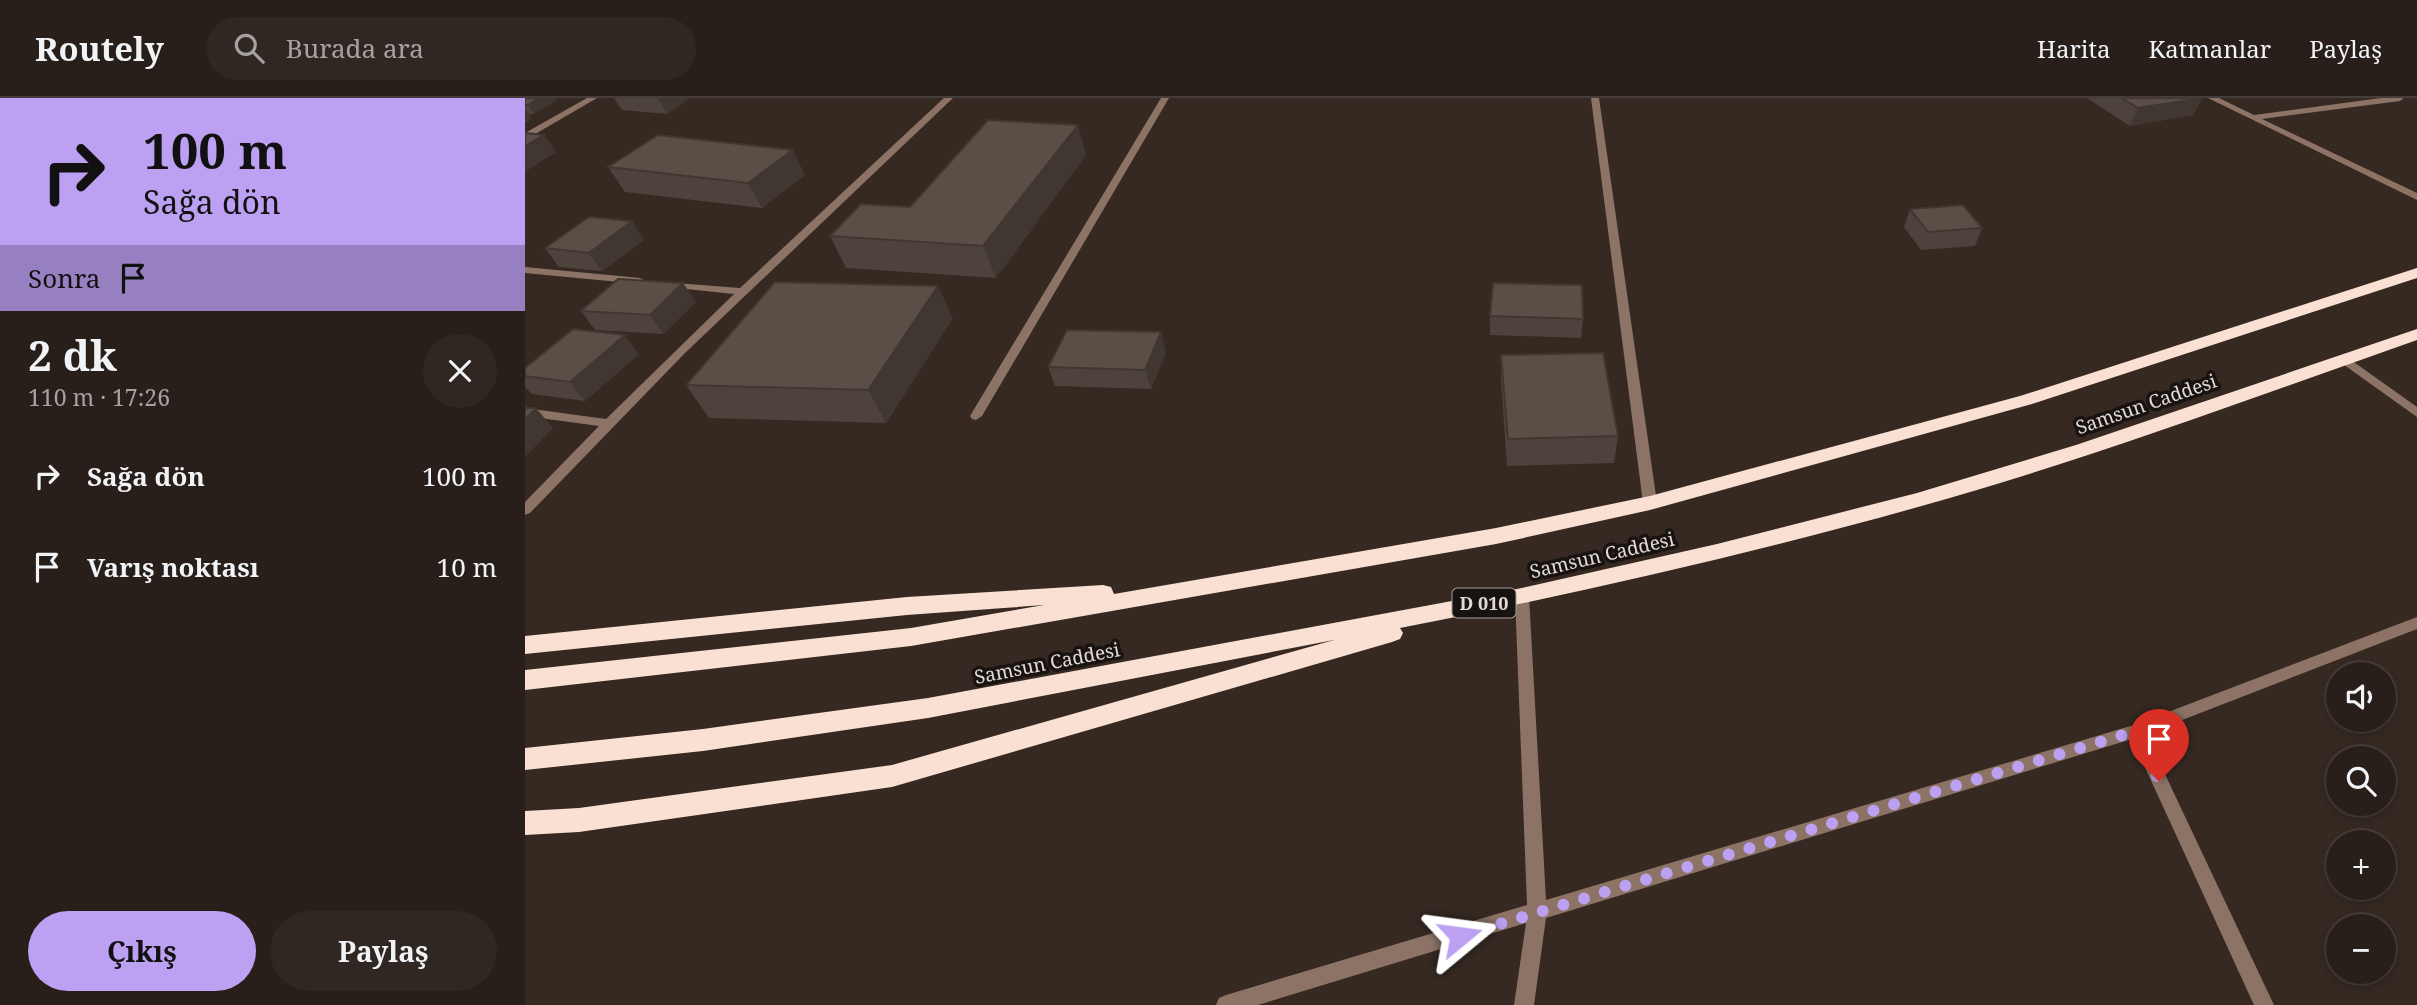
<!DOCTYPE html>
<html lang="tr">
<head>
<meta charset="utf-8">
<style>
	body { margin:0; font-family:"Noto Serif",serif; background:#302723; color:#f1f3f6; height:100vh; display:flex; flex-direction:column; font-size:26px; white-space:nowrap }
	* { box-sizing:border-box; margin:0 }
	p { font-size:23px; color:#a5a2a2 }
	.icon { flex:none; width:38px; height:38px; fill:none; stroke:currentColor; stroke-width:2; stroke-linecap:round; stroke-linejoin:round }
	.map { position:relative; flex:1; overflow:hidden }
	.panel { display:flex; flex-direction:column; background:#281f1a; width:525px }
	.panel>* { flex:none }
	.banner { background:#bca0f2; color:#111; overflow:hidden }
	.tools { position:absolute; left:1801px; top:564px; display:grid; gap:14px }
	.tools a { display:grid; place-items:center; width:70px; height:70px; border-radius:50%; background:#281f1a; box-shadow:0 4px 10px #0003,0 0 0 2px #443d39; font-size:35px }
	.pin { position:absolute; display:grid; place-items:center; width:60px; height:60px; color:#fff; margin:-72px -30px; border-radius:50% 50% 50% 0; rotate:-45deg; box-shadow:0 0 7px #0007 }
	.pin .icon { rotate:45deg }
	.me { position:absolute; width:77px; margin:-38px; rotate:74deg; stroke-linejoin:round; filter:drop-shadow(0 0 5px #0008) }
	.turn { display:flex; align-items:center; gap:24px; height:147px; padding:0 28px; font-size:32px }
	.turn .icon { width:91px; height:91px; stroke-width:2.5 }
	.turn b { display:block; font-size:49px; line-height:60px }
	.then { display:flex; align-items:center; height:66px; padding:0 28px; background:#0003; gap:14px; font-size:26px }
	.round { display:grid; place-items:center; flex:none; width:74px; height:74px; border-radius:37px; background:#302723 }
	.overview { display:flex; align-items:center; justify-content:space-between; height:119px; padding:0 28px }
	h1 { font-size:42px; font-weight:700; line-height:52px }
	.button { display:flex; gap:14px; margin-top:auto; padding:14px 28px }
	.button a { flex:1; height:80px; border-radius:42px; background:#bca0f2; color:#111; font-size:28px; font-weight:700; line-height:80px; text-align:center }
	.button a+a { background:#302723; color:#f1f3f6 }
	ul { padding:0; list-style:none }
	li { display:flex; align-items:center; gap:21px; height:91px; padding:0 28px }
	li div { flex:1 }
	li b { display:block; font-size:26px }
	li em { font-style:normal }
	header { display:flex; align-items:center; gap:42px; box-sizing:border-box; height:98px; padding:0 35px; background:#281f1a; border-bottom:2px solid #443d39 }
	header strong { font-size:33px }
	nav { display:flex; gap:38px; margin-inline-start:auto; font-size:24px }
	.search { width:490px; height:63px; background:#302723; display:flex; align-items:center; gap:18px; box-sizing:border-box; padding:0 24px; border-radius:38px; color:#a5a2a2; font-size:26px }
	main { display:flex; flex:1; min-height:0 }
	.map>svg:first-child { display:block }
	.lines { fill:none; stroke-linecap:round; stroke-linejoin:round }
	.street { fill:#8d7365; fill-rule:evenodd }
	.highway { fill:#fae0d2; fill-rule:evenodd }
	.wall { fill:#4e433c }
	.shaded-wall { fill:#403731 }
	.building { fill:#5b4e46; stroke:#403731; stroke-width:2 }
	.route { stroke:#bca0f2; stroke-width:12; stroke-dasharray:0 21.6 }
	.labels { text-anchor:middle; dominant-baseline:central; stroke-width:7; stroke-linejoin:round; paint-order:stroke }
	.shield { fill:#181310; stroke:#a59e9b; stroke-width:2 }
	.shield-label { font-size:18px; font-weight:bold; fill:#e2dad6 }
	.street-label { font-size:19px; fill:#e2dad6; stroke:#181310 }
</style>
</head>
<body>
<header>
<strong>Routely</strong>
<div class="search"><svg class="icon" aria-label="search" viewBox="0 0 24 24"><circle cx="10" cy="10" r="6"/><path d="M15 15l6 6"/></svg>Burada ara</div>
<nav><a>Harita</a><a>Katmanlar</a><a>Paylaş</a></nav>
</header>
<main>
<section class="panel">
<div class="banner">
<div class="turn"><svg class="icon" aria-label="right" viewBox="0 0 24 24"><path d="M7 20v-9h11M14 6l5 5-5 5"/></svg><div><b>100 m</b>Sağa dön</div></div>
<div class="then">Sonra<svg class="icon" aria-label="arrive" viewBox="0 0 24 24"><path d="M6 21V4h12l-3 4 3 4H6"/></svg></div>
</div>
<div class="overview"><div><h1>2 dk</h1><p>110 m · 17:26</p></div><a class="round"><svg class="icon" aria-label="close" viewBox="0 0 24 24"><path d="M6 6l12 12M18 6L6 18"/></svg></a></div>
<ul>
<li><svg class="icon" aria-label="right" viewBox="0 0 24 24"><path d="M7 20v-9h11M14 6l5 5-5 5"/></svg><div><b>Sağa dön</b></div><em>100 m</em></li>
<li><svg class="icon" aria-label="arrive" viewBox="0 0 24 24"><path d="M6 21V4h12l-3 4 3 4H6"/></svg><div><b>Varış noktası</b></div><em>10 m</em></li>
</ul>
<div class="button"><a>Çıkış</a><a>Paylaş</a></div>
</section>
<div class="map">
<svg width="1892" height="907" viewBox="0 0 1892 907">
	<rect width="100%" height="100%" fill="#352922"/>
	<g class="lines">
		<g class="street">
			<polygon points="62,0 72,0 0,42 0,35"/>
			<polygon points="419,0 428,0 159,256 5,415 0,417 0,404 74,328 0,318 0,310 81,321 209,196 142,189 138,188 138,184 215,190"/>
			<polygon points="636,0 644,0 457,318 451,322 447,321 445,318"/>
			<polygon points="1066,0 1074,0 1132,405 1125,410 1118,405"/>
			<polygon points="1683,0 1694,0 1729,17 1856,0 1879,0 1875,3 1737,21 1892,95 1892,102"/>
			<polygon points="0,169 115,180 120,183 115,186 0,175"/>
			<polygon points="1819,257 1892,309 1892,319 1815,264 1813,261"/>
			<polygon points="997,492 1002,494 1004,498 1021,802 1609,627 1892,519 1892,531 1621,636 1749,907 1729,907 1607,641 1021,820 1009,907 989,907 1001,825 733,907 691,907 694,900 701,897 1002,807 990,498 992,494"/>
		</g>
		<g class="highway">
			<polygon points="1892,170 1892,180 1507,306 1125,412 971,446 386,548 0,592 0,572 386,530 519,507 382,517 0,556 0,538 382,499 578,487 586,489 589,496 971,430 1125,398 1495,298"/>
			<path d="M1892,231V242C1727,300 1562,362 1393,409C1222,457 1050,496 875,530L878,535L875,541L867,544L367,689L54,734L0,737V713L54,710L367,667L809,542L403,620L178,653L0,672V650L178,631L403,600L997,490L1192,446L1392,395L1551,347Z"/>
		</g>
	</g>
	<g class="wall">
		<polygon points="0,0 31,0 32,2 9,16 3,16 7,21 0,25"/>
		<polygon points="89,0 165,0 142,16 97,12"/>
		<polygon points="1562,0 1677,0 1668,17 1605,28"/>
		<polygon points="561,57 471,180 321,170 305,138 385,109"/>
		<polygon points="83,69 280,77 237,110 100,94"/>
		<polygon points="1385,111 1457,130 1450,148 1396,152 1379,129"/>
		<polygon points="119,142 77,173 34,169 20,150"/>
		<polygon points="158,185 171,204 138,236 70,232 56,213"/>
		<polygon points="965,218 1058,221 1056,240 965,237"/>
		<polygon points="428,220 361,325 184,320 161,287"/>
		<polygon points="641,254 626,291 530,288 523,269"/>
		<polygon points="114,256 60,303 7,296 0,289 0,270"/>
		<polygon points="976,257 1093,338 1089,365 982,368 976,284"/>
	</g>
	<g class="shaded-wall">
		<polygon points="14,0 31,0 32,2 9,16 3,7"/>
		<polygon points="133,0 165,0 142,16"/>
		<polygon points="1677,0 1668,17 1605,28 1613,10"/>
		<polygon points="0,11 7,21 0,25"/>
		<polygon points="553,27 561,57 471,180 458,148"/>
		<polygon points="19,37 31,54 0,74 0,48"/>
		<polygon points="268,52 280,77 237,110 223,85"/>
		<polygon points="107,123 119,142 77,173 64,155"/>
		<polygon points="158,185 171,204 138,236 125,217"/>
		<polygon points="413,188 428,220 361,325 343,292"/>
		<polygon points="636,234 641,254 626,291 620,272"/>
		<polygon points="100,237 114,256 60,303 45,284"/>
		<polygon points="11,310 28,330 0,359 0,322"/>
	</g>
	<g class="building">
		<polygon points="0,0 14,0 3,7 0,7"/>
		<polygon points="1597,0 1677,0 1613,10"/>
		<polygon points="463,22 553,27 458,148 305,138 336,106 385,109"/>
		<polygon points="0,35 19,37 0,48"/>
		<polygon points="133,37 268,52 223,85 83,69"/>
		<polygon points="1438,107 1457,130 1403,134 1385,111"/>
		<polygon points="64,119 107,123 64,155 20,150"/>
		<polygon points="93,181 158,185 125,217 56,213"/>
		<polygon points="250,184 413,188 343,292 161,287"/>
		<polygon points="968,185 1057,187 1058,221 965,218"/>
		<polygon points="48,231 100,237 45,284 0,278 0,270"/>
		<polygon points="542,232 636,234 620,272 523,269"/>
		<polygon points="1078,255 1093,338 983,341 976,257"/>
		<polygon points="0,310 11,310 0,322"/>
	</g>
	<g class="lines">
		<polyline class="route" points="935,838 1611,633 1634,683"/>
	</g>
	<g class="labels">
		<rect class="shield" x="927.5" y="490.5" width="63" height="29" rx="5"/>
		<g class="shield-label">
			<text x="959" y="505">D 010</text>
		</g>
		<g class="street-label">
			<text transform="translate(1621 306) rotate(-19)">Samsun Caddesi</text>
			<text transform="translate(1077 457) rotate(-13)">Samsun Caddesi</text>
			<text transform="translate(522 565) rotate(-11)">Samsun Caddesi</text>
		</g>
	</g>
</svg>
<div class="tools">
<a><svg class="icon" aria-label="sound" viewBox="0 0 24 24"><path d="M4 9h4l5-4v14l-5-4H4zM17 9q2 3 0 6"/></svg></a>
<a><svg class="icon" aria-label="search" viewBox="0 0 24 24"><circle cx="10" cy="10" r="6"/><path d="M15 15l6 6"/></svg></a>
<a>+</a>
<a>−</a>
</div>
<div class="pin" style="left:1634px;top:683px;background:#d93025"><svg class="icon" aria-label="arrive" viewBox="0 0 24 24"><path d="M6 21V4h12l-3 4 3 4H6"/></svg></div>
<svg class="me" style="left:935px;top:838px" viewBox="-20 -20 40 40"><path d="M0-17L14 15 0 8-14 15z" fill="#bca0f2" stroke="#fff" stroke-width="4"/></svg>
</div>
</main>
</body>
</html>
